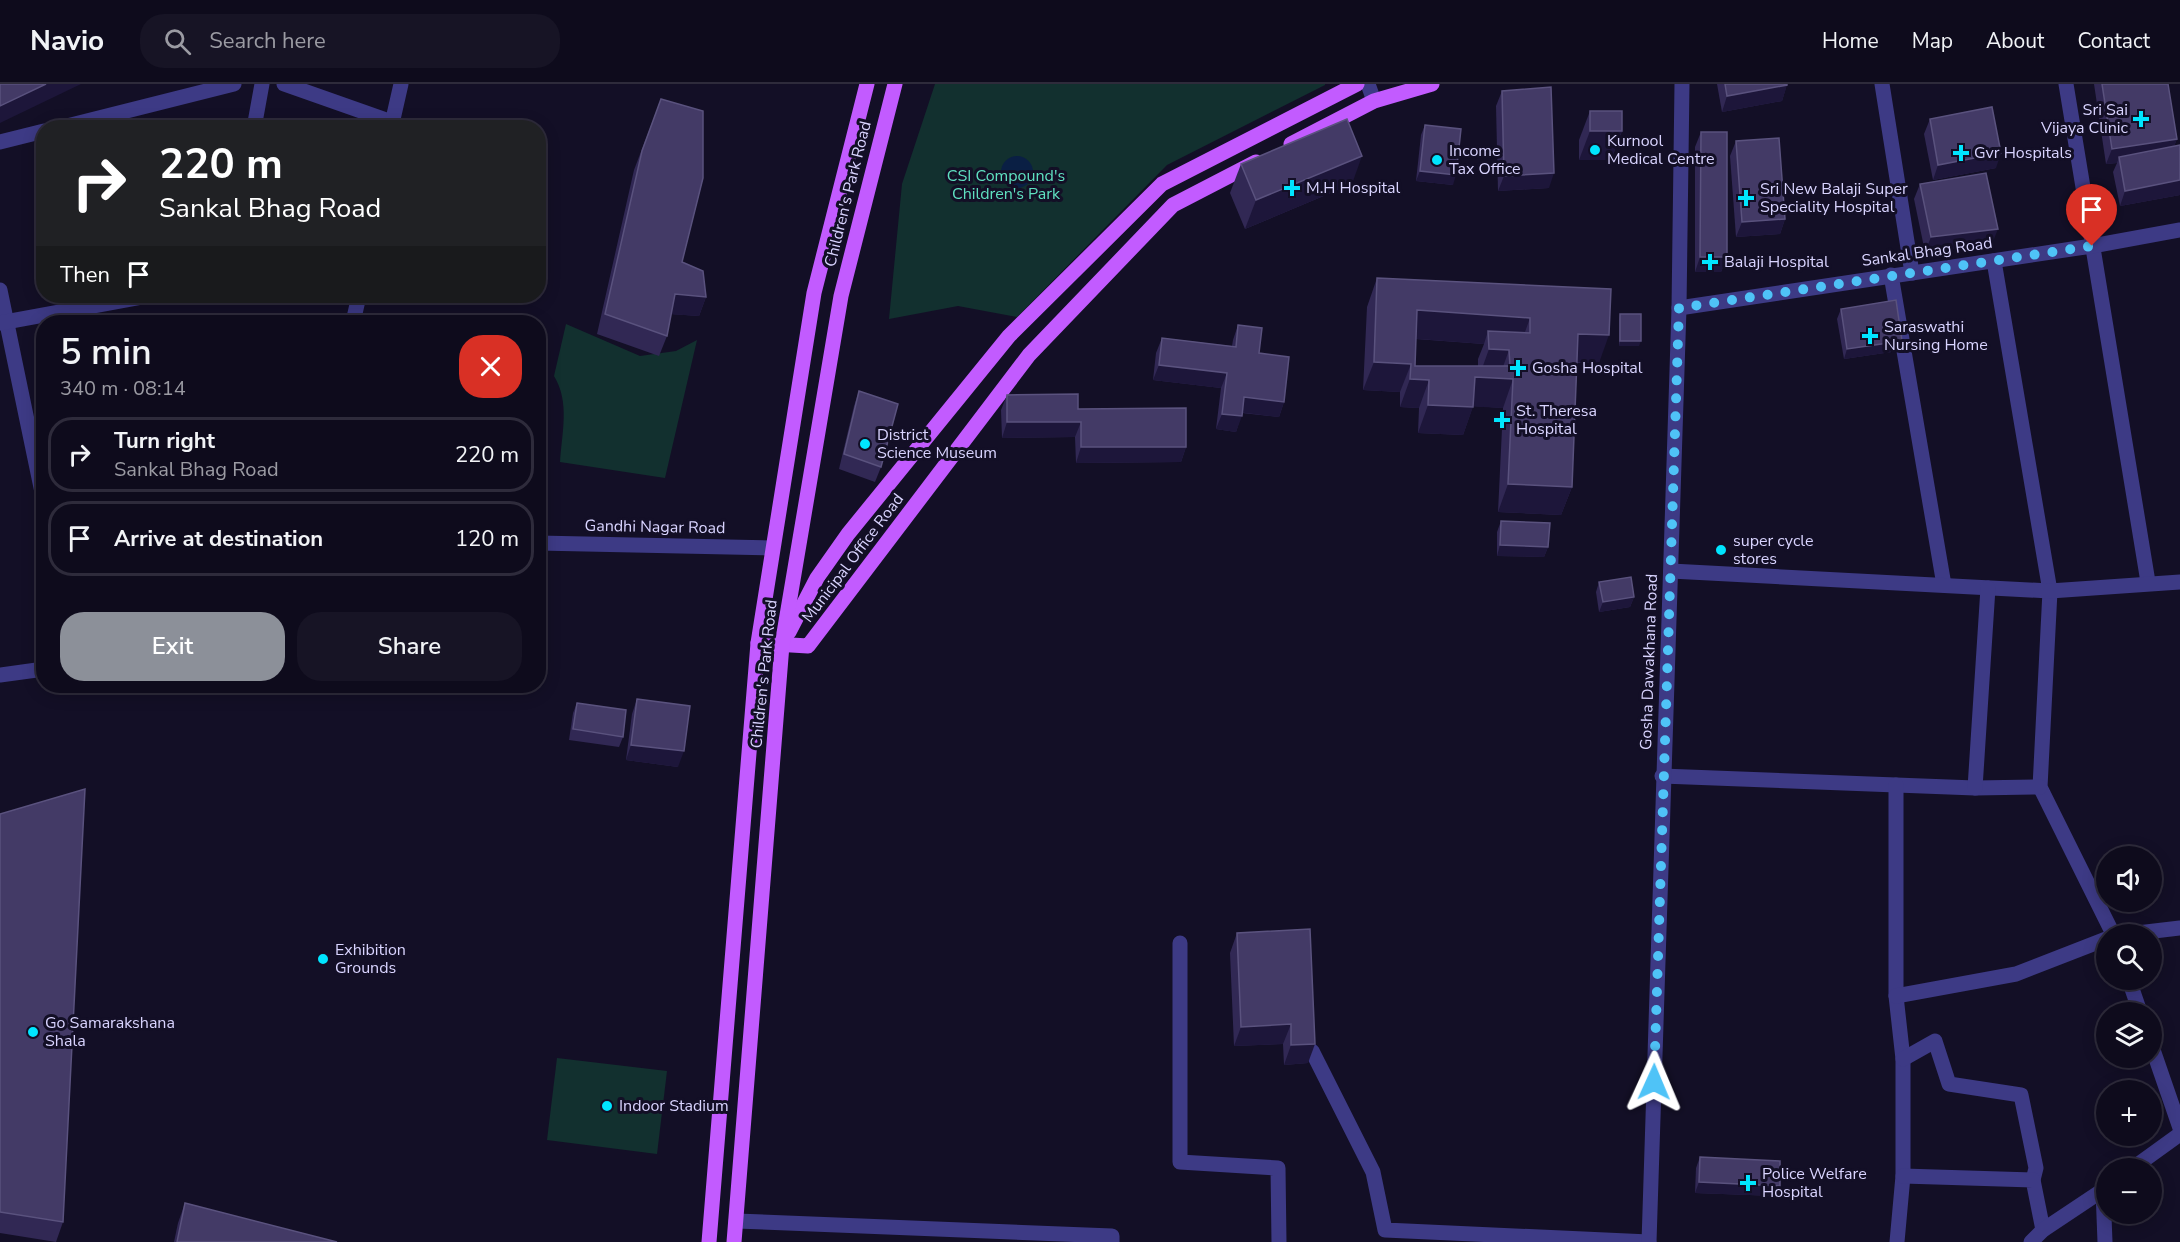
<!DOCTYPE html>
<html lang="en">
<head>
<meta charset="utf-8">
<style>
	body { margin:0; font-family:"Nunito Sans",sans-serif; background:#171425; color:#f1f3f6; height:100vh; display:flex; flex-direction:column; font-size:22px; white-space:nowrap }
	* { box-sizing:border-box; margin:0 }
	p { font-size:20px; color:#9b9ba3 }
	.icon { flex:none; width:33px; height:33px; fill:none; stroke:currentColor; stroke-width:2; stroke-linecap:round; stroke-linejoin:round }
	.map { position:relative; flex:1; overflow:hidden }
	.panel { position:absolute; left:36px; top:231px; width:510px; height:378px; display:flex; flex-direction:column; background:#0e0b1c; border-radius:24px; box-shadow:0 3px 15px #0003,0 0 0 2px #2e2b3b }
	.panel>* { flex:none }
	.hud { position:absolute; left:36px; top:36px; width:510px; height:183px; border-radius:24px; box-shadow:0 3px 15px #0003,0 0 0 2px #2e2b3b; background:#202124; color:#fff; overflow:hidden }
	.fabs { position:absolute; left:2096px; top:762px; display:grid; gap:12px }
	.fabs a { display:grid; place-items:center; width:66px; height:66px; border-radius:50%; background:#0e0b1c; box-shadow:0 3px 15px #0003,0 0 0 2px #2e2b3b; font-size:30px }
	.pin { position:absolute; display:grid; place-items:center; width:51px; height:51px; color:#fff; margin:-62px -26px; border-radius:50% 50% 50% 0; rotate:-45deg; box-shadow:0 0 6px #0007 }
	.pin .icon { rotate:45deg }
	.me { position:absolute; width:66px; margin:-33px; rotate:1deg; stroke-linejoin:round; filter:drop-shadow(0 0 4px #0008) }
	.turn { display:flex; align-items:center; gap:21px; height:126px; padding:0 24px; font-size:27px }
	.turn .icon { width:78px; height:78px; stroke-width:2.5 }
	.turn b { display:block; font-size:42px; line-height:51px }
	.then { display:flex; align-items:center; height:57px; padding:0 24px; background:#0003; gap:12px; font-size:22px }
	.round { display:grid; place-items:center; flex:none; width:63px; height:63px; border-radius:24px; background:#171425 }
	.headline { display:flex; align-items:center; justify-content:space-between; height:102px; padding:0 24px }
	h1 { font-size:36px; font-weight:600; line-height:45px }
	.button { display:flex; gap:12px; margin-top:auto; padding:12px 24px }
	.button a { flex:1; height:69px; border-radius:24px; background:#8c9099; color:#fff; font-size:24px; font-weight:600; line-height:69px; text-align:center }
	.button a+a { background:#171425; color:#f1f3f6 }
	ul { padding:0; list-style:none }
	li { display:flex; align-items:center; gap:18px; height:75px; margin:0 12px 9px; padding:0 12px; border:3px solid #2e2b3b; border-radius:24px }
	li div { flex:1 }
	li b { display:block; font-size:22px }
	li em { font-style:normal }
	header { display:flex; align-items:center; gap:36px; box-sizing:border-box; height:84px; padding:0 30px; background:#0e0b1c; border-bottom:2px solid #2e2b3b }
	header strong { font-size:28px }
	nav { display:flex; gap:33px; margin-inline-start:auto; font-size:21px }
	.search { width:420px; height:54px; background:#171425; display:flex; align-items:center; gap:15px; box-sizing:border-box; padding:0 21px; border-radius:24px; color:#9b9ba3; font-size:22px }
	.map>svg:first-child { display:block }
	.green { fill:#12302f }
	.water { fill:#0a1f44 }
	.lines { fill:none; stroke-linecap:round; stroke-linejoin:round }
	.minor { stroke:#3d3a85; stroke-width:15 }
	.major { stroke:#c25bff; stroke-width:15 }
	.wall { fill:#312854; fill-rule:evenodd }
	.shaded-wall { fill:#1d163a }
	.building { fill:#433a66; stroke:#5a527e; stroke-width:1.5; fill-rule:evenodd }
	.route { stroke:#4fc3f7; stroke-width:10; stroke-dasharray:0 18 }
	.poi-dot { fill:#00e5ff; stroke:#130f26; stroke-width:2 }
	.labels { text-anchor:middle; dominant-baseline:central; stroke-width:6; stroke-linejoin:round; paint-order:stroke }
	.poi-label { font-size:16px; fill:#d9d4ff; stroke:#130f26; text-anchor:start }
	.park-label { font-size:16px; fill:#5fe0c0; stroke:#130f26 }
	.street-label { font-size:16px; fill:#d9d4ff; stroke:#130f26 }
</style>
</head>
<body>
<header>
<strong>Navio</strong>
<div class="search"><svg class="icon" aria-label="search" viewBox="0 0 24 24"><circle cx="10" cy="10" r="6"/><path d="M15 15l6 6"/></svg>Search here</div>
<nav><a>Home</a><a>Map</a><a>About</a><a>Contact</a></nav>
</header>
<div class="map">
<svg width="2180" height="1158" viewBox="0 0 2180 1158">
	<rect width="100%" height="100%" fill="#130f26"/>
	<g class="green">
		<polygon points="935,0 1325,0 1325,1 1167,81 1017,233 958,222 889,235 902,100"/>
		<path d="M566,240L640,272L676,267L697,256L665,394L560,378C562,348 570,318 554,292Z"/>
		<polygon points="557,974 667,987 657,1070 547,1056"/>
	</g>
	<circle class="water" cx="1017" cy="88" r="16"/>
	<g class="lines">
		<g class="minor">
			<polyline points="284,0 392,38"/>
			<polyline points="1368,0 1374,17"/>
			<polyline points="1882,0 1912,189"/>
			<polyline points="2066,0 2148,498"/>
			<polyline points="59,44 234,0"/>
			<polyline points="254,44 262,0"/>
			<polyline points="391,44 401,0"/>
			<polyline points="0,58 44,47"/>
			<polyline points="1994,177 2050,507 2040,703 2113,850"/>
			<polyline points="1891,191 1944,501"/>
			<polyline points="0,206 44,418"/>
			<polyline points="1679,224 2092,162 2180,146"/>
			<polyline points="353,238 359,212"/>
			<polyline points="0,239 147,212"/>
			<polyline points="538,459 771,464"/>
			<polyline points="1671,487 2050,507 2180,498"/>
			<polyline points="0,591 44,585"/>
			<polyline points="1662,692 1975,704 2040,703"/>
			<polyline points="1896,701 1896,912 1903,975 1903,1092 1897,1158"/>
			<polyline points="1975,704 1988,504"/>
			<polyline points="2129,850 2180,844"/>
			<polyline points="1180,859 1180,1078 1278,1084 1279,1158"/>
			<polyline points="2129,896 2140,928"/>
			<polyline points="1896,912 2016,890 2106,855"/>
			<polyline points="2151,960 2180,1044"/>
			<polyline points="1312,967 1373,1088 1385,1146 1649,1158"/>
			<polyline points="1903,975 1935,957 1949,1000 2021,1011 2036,1084 2033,1096"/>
			<polyline points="2133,1084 2180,1050"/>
			<polyline points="1903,1092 2033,1096 2043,1146"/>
			<polyline points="2103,1106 2105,1158"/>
			<polyline points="736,1137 1112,1152 1112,1158"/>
			<polyline points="1649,1158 1679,224 1682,0"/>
			<polyline points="2031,1158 2043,1146 2106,1104"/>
		</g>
		<g class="major">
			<polyline points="1291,60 1374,17 1432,0"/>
			<polyline points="789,548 817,494 848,450 1009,252 1162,100 1357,0"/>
			<polyline points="758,559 808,562 1029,271 1173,121 1256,78"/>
			<polyline points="709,1158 758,559 814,209 867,0"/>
			<polyline points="734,1158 782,561 841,212 895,0"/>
		</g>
	</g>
	<g class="wall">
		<polygon points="1717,0 1787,0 1782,17 1722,28"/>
		<polygon points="2094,0 2168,0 2177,55 2174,62 2180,61 2180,111 2120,122 2113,88 2117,79 2106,80"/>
		<polygon points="1502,7 1549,104 1498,107 1496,22"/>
		<polygon points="661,15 682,178 706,213 699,232 671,230 667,252 659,272 597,250 634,86"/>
		<polygon points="1590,27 1622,47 1611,76 1579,76 1579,56"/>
		<polygon points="1930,35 1996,84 1933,96 1924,50"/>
		<polygon points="1425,41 1453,101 1416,97 1421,51"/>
		<polygon points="1701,48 1727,173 1721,188 1695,188 1695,63"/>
		<polygon points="1736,57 1785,135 1780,150 1736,153 1730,72"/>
		<polygon points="1241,80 1352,100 1245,145 1230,109"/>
		<polygon points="1920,100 1992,160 1925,168 1914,115"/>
		<path d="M1377,194L1611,205L1599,279H1577L1572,403L1561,431L1498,428L1503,324L1473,322L1463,351L1418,349L1419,324L1400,323V308L1363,306L1367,223ZM1416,255L1484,260L1478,275V282H1415Z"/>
		<polygon points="1841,225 1902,257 1898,267 1844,275 1837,235"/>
		<polygon points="1620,230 1639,262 1619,262 1619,235"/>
		<polygon points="1238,241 1284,318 1279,333 1242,329 1236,348 1216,345 1221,304 1153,296 1156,269 1162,254 1232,262 1233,256"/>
		<polygon points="859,307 881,383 875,398 839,385 854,322"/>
		<polygon points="1007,311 1078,325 1186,363 1181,378 1076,379 1075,353 1002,354 1001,326"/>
		<polygon points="1501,437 1548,463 1544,473 1497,472 1497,448"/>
		<polygon points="1599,498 1634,513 1630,523 1599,528 1596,508"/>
		<polygon points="637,615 678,683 626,676 632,630"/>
		<polygon points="577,619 623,653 619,663 569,656 573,629"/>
		<polygon points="0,730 63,1138 56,1158 0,1149"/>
		<polygon points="1310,845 1308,979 1284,981 1283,960 1234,962 1230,869 1237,849"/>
		<polygon points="1700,1073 1776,1112 1695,1109 1696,1084"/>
		<polygon points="185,1119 337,1158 174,1158 178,1139"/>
	</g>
	<g class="shaded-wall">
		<polygon points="46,0 81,0 0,39 0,22"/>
		<polygon points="1787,1 1782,17 1722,28 1727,12"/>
		<polygon points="1590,47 1622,47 1611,76 1579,76"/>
		<polygon points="2177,55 2171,70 2119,73 2117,79 2106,80 2112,65"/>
		<polygon points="2001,69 1996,84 1933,96 1938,81"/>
		<polygon points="1362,72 1352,100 1245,145 1256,116"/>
		<polygon points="1420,87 1456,91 1453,101 1416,97"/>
		<polygon points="1554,89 1549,104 1498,107 1504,92"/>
		<polygon points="2180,96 2180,111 2120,122 2125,107"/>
		<polygon points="1785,135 1780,150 1736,153 1742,138"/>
		<polygon points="1998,145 1992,160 1925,168 1931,153"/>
		<polygon points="1700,173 1727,173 1721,188 1695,188"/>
		<polygon points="675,210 706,213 699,232 668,230"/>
		<polygon points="1417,226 1530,234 1520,262 1488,247 1484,260 1406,254"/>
		<polygon points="1578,250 1609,251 1599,279 1568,278"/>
		<polygon points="1620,257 1641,257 1639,262 1619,262"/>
		<polygon points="1902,257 1898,267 1844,275 1847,265"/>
		<polygon points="1489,265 1509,266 1499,294 1479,293"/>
		<polygon points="1374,278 1411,280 1400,308 1363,306"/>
		<polygon points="1159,281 1227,289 1221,304 1153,296"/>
		<polygon points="1475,293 1513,295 1503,324 1464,322"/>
		<polygon points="1410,295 1429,296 1419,324 1400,323"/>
		<polygon points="1244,313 1284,318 1279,333 1238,328"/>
		<polygon points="1428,321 1473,323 1463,351 1418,349"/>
		<polygon points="1222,330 1242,332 1236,348 1216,345"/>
		<polygon points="1007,338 1081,338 1075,353 1002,354"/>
		<polygon points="1081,363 1186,363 1181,378 1076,379"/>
		<polygon points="1508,400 1572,403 1561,431 1498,428"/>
		<polygon points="1500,461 1548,463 1544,473 1497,472"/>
		<polygon points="1634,513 1630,523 1599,528 1603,518"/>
		<polygon points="631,661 684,667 678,683 626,676"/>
		<polygon points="1291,940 1283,960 1234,962 1241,943"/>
		<polygon points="1315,960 1308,979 1284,981 1291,961"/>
		<polygon points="1699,1098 1780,1102 1776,1112 1695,1109"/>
	</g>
	<g class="building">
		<polygon points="0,0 46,0 0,22"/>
		<polygon points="1725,0 1787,0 1787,1 1727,12"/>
		<polygon points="2102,0 2168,0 2177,55 2112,65"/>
		<polygon points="1551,3 1554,89 1504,92 1502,7"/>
		<polygon points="661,15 703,27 703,94 682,178 703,187 706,213 675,210 667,252 605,230 642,67"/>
		<polygon points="1992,23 2001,69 1938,81 1930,35"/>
		<rect x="1590" y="27" width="32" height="20"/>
		<polygon points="1347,35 1362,72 1256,116 1241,80"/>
		<polygon points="1425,41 1461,45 1456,91 1420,87"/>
		<polygon points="1701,48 1727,48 1727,173 1700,173"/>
		<polygon points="1779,54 1785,135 1742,138 1736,57"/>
		<polygon points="2180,61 2180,96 2125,107 2119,73"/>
		<polygon points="1986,89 1998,145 1931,153 1920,100"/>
		<path d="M1377,194L1611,205L1609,251L1578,250L1572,403L1508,400L1513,295L1475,293L1473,323L1428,321L1429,296L1410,295L1411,280L1374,278ZM1417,226L1530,234V249L1488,247L1489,265L1509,266L1510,282H1415Z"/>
		<polygon points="1896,216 1902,257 1847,265 1841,225"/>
		<rect x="1620" y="230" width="21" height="27"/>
		<polygon points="1238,241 1262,244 1259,269 1289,273 1284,318 1244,313 1242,332 1222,330 1227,289 1159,281 1162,254 1236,263"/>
		<polygon points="859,307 898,320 881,383 844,370"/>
		<polygon points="1078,310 1078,325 1186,324 1186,363 1081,363 1081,338 1007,338 1007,311"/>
		<polygon points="1501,437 1550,439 1548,463 1500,461"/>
		<polygon points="1631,493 1634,513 1603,518 1599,498"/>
		<polygon points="637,615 690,622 684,667 631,661"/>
		<polygon points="577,619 626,626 623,653 573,645"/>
		<polygon points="85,705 63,1138 0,1128 0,730"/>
		<polygon points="1310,845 1315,960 1291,961 1291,940 1241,943 1237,849"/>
		<polygon points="1700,1073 1780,1077 1780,1102 1699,1098"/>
		<polygon points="185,1119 337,1158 177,1158"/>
	</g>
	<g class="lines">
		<polyline class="route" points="1654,998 1679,224 2092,162"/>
	</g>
	<g class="poi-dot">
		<path d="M2138 26h6v6h6v6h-6v6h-6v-6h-6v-6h6z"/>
		<circle cx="1595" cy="66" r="6"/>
		<path d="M1958 60h6v6h6v6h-6v6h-6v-6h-6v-6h6z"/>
		<circle cx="1437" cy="76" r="6"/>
		<path d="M1289 95h6v6h6v6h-6v6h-6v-6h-6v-6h6z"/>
		<path d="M1743 105h6v6h6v6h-6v6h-6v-6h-6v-6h6z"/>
		<path d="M1707 169h6v6h6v6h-6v6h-6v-6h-6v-6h6z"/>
		<path d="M1867 243h6v6h6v6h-6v6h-6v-6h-6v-6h6z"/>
		<path d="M1515 275h6v6h6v6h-6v6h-6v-6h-6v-6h6z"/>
		<path d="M1499 327h6v6h6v6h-6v6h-6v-6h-6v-6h6z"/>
		<circle cx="865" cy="360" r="6"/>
		<circle cx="1721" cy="466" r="6"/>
		<circle cx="323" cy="875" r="6"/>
		<circle cx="33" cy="948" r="6"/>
		<circle cx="607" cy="1022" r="6"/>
		<path d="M1745 1090h6v6h6v6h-6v6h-6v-6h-6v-6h6z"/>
	</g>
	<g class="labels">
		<g class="poi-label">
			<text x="2128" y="26" text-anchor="end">Sri Sai<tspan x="2128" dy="18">Vijaya Clinic</tspan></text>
			<text x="1607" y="57">Kurnool<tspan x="1607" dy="18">Medical Centre</tspan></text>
			<text x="1449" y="67">Income<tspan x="1449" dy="18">Tax Office</tspan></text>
			<text x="1974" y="69">Gvr Hospitals</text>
			<text x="1306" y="104">M.H Hospital</text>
			<text x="1760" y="105">Sri New Balaji Super<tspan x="1760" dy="18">Speciality Hospital</tspan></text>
			<text x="1724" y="178">Balaji Hospital</text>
			<text x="1884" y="243">Saraswathi<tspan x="1884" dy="18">Nursing Home</tspan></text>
			<text x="1532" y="284">Gosha Hospital</text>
			<text x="1516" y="327">St. Theresa<tspan x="1516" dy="18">Hospital</tspan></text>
			<text x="877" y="351">District<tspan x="877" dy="18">Science Museum</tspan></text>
			<text x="1733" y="457">super cycle<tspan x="1733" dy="18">stores</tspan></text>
			<text x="335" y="866">Exhibition<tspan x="335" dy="18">Grounds</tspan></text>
			<text x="45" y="939">Go Samarakshana<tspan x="45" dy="18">Shala</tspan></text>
			<text x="619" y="1022">Indoor Stadium</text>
			<text x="1762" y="1090">Police Welfare<tspan x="1762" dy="18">Hospital</tspan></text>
		</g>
		<g class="park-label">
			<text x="1006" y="92">CSI Compound's<tspan x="1006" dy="18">Children's Park</tspan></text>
		</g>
		<g class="street-label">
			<text transform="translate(848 110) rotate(-76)">Children's Park Road</text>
			<text transform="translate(1927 168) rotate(-8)">Sankal Bhag Road</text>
			<text transform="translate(655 443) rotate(1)">Gandhi Nagar Road</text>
			<text transform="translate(853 474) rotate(-53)">Municipal Office Road</text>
			<text transform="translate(1649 578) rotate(-88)">Gosha Dawakhana Road</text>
			<text transform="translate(764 590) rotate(-84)">Children's Park Road</text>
		</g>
	</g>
</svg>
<div class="fabs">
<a><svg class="icon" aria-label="sound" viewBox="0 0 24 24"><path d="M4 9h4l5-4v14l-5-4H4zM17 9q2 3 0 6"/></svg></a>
<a><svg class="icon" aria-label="search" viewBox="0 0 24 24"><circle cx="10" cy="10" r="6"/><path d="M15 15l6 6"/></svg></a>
<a><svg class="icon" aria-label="layers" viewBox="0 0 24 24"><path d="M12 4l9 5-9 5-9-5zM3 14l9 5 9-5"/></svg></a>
<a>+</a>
<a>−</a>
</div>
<div class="pin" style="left:2092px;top:162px;background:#d93025"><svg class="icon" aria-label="arrive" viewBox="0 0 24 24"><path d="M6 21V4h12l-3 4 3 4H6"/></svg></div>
<svg class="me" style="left:1654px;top:998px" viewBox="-20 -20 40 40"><path d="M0-17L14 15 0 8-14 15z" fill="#4fc3f7" stroke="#fff" stroke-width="4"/></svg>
<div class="hud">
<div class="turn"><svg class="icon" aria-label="right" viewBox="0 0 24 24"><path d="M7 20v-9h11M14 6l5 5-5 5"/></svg><div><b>220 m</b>Sankal Bhag Road</div></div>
<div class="then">Then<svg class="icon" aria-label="arrive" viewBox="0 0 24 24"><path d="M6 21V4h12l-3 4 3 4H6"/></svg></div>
</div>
<section class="panel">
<div class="headline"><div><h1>5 min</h1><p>340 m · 08:14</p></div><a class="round" style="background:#d93025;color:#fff"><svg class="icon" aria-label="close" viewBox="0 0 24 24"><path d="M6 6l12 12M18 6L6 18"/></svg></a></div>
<ul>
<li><svg class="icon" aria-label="right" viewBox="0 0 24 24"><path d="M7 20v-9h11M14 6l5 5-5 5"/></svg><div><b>Turn right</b><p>Sankal Bhag Road</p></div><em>220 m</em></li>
<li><svg class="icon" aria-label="arrive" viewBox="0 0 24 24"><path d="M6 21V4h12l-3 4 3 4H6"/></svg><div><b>Arrive at destination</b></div><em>120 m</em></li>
</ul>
<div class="button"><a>Exit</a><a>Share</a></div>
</section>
</div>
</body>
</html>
